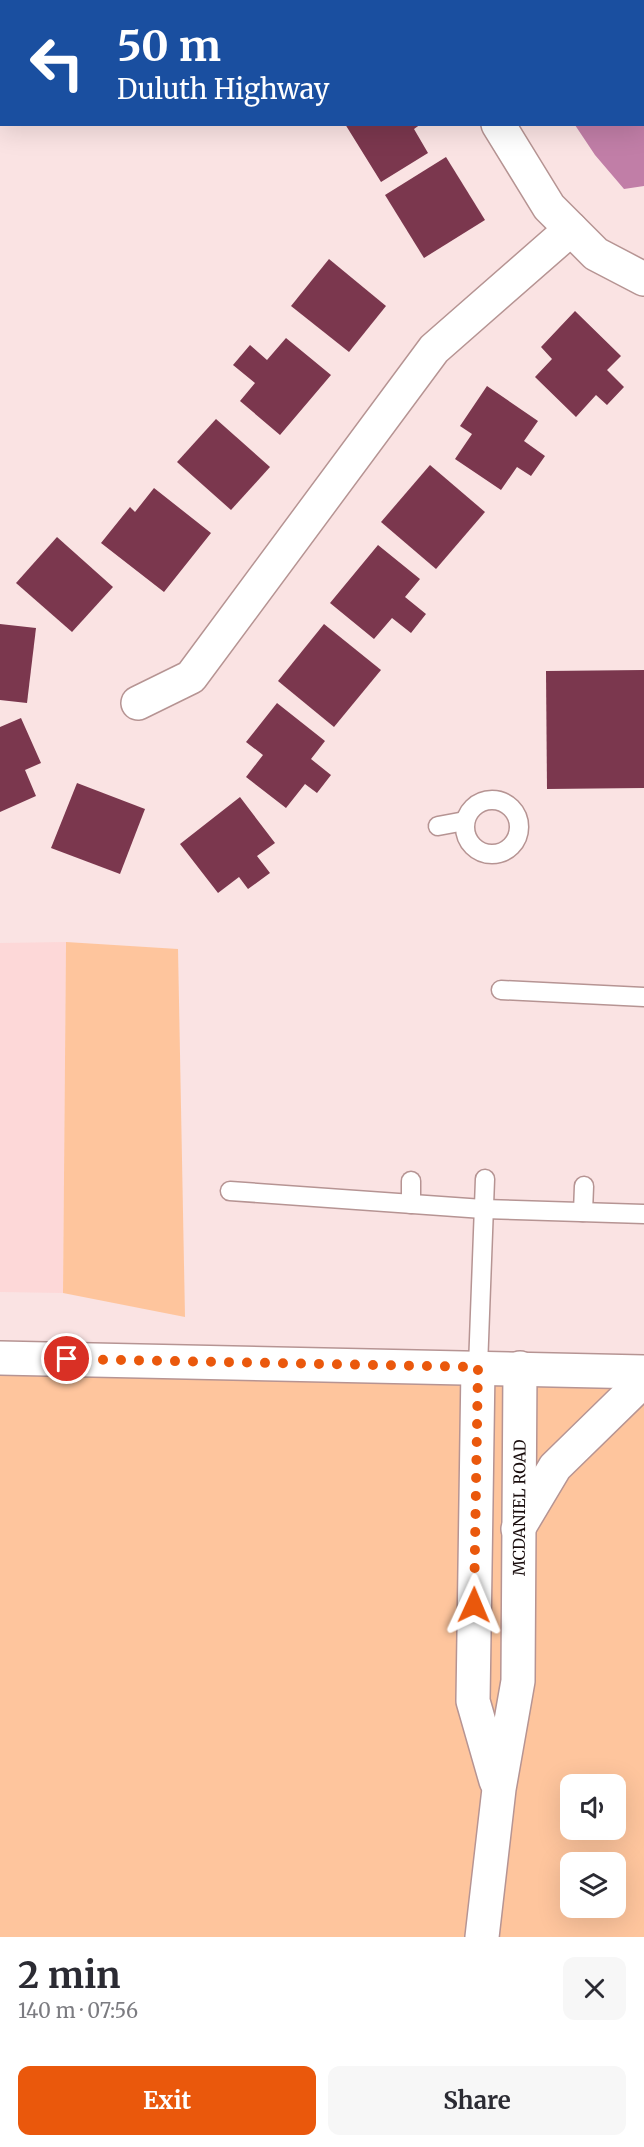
<!DOCTYPE html>
<html lang="en">
<head>
<meta charset="utf-8">
<style>
	body { margin:0; font-family:Merriweather,serif; background:#f7f7f7; color:#2b2b33; height:100vh; display:flex; flex-direction:column; font-size:22px; white-space:nowrap }
	* { box-sizing:border-box; margin:0 }
	p { font-size:20px; color:#7c7c81 }
	.icon { flex:none; width:33px; height:33px; fill:none; stroke:currentColor; stroke-width:2; stroke-linecap:round; stroke-linejoin:round }
	.map { position:relative; height:1937px; overflow:hidden }
	.side { display:flex; flex-direction:column; background:#fff; flex:1 }
	.side>* { flex:none }
	.top-card { position:absolute; left:0px; top:0px; width:645px; height:126px; box-shadow:0 6px 24px #0002; background:#1a4fa0; color:#fff; overflow:hidden }
	.buttons { position:absolute; left:560px; top:1774px; display:grid; gap:12px }
	.buttons a { display:grid; place-items:center; width:66px; height:66px; border-radius:12px; background:#fff; box-shadow:0 6px 24px #0002; font-size:30px }
	.pin { position:absolute; display:grid; place-items:center; width:51px; height:51px; color:#fff; margin:-26px; border:3px solid #fff; border-radius:50%; box-shadow:0 2px 6px #0007 }
	.me { position:absolute; width:66px; margin:-33px; rotate:1deg; stroke-linejoin:round; filter:drop-shadow(0 0 4px #0008) }
	.turn { display:flex; align-items:center; gap:21px; height:126px; padding:0 18px; font-size:27px }
	.turn .icon { width:78px; height:78px; stroke-width:2.5 }
	.turn b { display:block; font-size:42px; line-height:51px }
	.round { display:grid; place-items:center; flex:none; width:63px; height:63px; border-radius:12px; background:#f7f7f7 }
	.head { display:flex; align-items:center; justify-content:space-between; height:102px; padding:0 18px }
	h1 { font-size:36px; font-weight:700; line-height:45px }
	.primary-button { display:flex; gap:12px; margin-top:auto; padding:12px 18px }
	.primary-button a { flex:1; height:69px; border-radius:12px; background:#ea580c; color:#fff; font-size:24px; font-weight:700; line-height:69px; text-align:center }
	.primary-button a+a { background:#f7f7f7; color:#2b2b33 }
	.map>svg:first-child { display:block }
	.built { fill:#fdd8d8 }
	.green { fill:#fec59d; fill-rule:evenodd }
	.water { fill:#c17ea7 }
	.building { fill:#7b374e }
	.lines { fill:none; stroke-linecap:round; stroke-linejoin:round }
	.lane-casing { stroke:#b69493; stroke-width:21 }
	.street-casing { stroke:#b69493; stroke-width:36 }
	.primary-casing { stroke:#b69493; stroke-width:36 }
	.lane { stroke:#fff; stroke-width:18 }
	.street { stroke:#fff; stroke-width:33 }
	.primary { stroke:#fff; stroke-width:33 }
	.route { stroke:#ea580c; stroke-width:10; stroke-dasharray:0 18 }
	.labels { text-anchor:middle; dominant-baseline:central; stroke-width:6; stroke-linejoin:round; paint-order:stroke }
	.street-label { font-size:16px; fill:#190d0d; stroke:#fcf5f4 }
</style>
</head>
<body>
<div class="map">
<svg width="644" height="1937" viewBox="0 0 644 1937">
	<rect width="100%" height="100%" fill="#fae3e3"/>
	<polygon class="built" points="66,942 63,1293 0,1292 0,943"/>
	<g class="green">
		<polygon points="66,942 178,949 185,1317 63,1293"/>
		<path d="M0,1360L644,1381V1937H0ZM570,1785H615V1830H570ZM570,1863H615V1908H570Z"/>
	</g>
	<polygon class="water" points="644,0 644,186 624,189 595,155 575,125 644,124 644,2 498,1"/>
	<g class="building">
		<polygon points="345,124 421,124 414,129 428,153 381,182"/>
		<polygon points="446,157 485,220 424,258 385,195"/>
		<polygon points="329,259 386,306 349,352 291,306"/>
		<polygon points="575,311 621,356 607,370 624,387 607,405 596,395 576,417 535,377 552,359 541,347"/>
		<polygon points="286,338 331,375 280,435 240,401 255,383 233,365 250,345 267,360"/>
		<polygon points="487,386 538,421 524,441 545,456 531,476 517,467 501,490 455,459 472,434 460,426"/>
		<polygon points="216,419 270,467 231,510 177,462"/>
		<polygon points="430,465 485,512 436,569 381,522"/>
		<polygon points="154,488 211,533 164,592 101,543 130,507 135,512"/>
		<polygon points="57,537 113,587 72,632 16,583"/>
		<polygon points="378,545 420,579 405,597 426,614 411,633 392,618 374,639 330,603"/>
		<polygon points="0,624 36,628 27,703 0,700"/>
		<polygon points="324,624 381,670 334,727 278,681"/>
		<polygon points="644,670 644,788 547,789 546,671"/>
		<polygon points="277,703 325,741 311,759 331,775 317,793 305,784 286,808 246,777 263,755 246,742"/>
		<polygon points="21,718 41,763 25,770 36,796 0,812 0,727"/>
		<polygon points="77,783 145,809 120,874 51,848"/>
		<polygon points="240,797 275,843 257,856 270,873 248,889 239,877 218,893 180,844"/>
	</g>
	<g class="lines">
		<g class="lane-casing">
			<g id="lane">
				<circle cx="492" cy="827" r="27"/>
				<polyline points="438,826 465,821"/>
				<polyline points="501,990 644,997"/>
				<polyline points="230,1191 483,1209 644,1214"/>
				<polyline points="411,1204 411,1181"/>
				<polyline points="583,1212 584,1186"/>
				<polyline points="478,1367 485,1179"/>
			</g>
		</g>
		<g class="street-casing">
			<g id="street">
				<polyline points="420,0 421,2"/>
				<polyline points="498,124 549,207 596,254 644,279"/>
				<polyline points="138,703 191,677 434,349 571,229"/>
				<polyline points="478,1367 473,1701 496,1781"/>
				<path id="s1" d="M482,1937L499,1789L518,1681L520,1368"/>
			</g>
		</g>
		<g class="primary-casing">
			<g id="primary">
				<polyline points="0,1358 644,1372"/>
				<polyline points="518,1529 555,1467 644,1380"/>
			</g>
		</g>
		<use href="#lane" class="lane"/>
		<use href="#street" class="street"/>
		<use href="#primary" class="primary"/>
	</g>
	<g class="lines">
		<polyline class="route" points="67,1359 478,1367 474,1605"/>
	</g>
	<g class="labels">
		<g class="street-label">
			<text stroke="none"><textPath href="#s1" startOffset="432">MCDANIEL ROAD</textPath></text>
		</g>
	</g>
</svg>
<div class="buttons">
<a><svg class="icon" aria-label="sound" viewBox="0 0 24 24"><path d="M4 9h4l5-4v14l-5-4H4zM17 9q2 3 0 6"/></svg></a>
<a><svg class="icon" aria-label="layers" viewBox="0 0 24 24"><path d="M12 4l9 5-9 5-9-5zM3 14l9 5 9-5"/></svg></a>
</div>
<div class="pin" style="left:67px;top:1359px;background:#d93025"><svg class="icon" aria-label="arrive" viewBox="0 0 24 24"><path d="M6 21V4h12l-3 4 3 4H6"/></svg></div>
<svg class="me" style="left:474px;top:1605px" viewBox="-20 -20 40 40"><path d="M0-17L14 15 0 8-14 15z" fill="#ea580c" stroke="#fff" stroke-width="4"/></svg>
<div class="top-card">
<div class="turn"><svg class="icon" aria-label="left" viewBox="0 0 24 24"><path d="M17 20v-9H6M10 6l-5 5 5 5"/></svg><div><b>50 m</b>Duluth Highway</div></div>
</div>
</div>
<section class="side">
<div class="head"><div><h1>2 min</h1><p>140 m · 07:56</p></div><a class="round"><svg class="icon" aria-label="close" viewBox="0 0 24 24"><path d="M6 6l12 12M18 6L6 18"/></svg></a></div>
<div class="primary-button"><a>Exit</a><a>Share</a></div>
</section>
</body>
</html>
